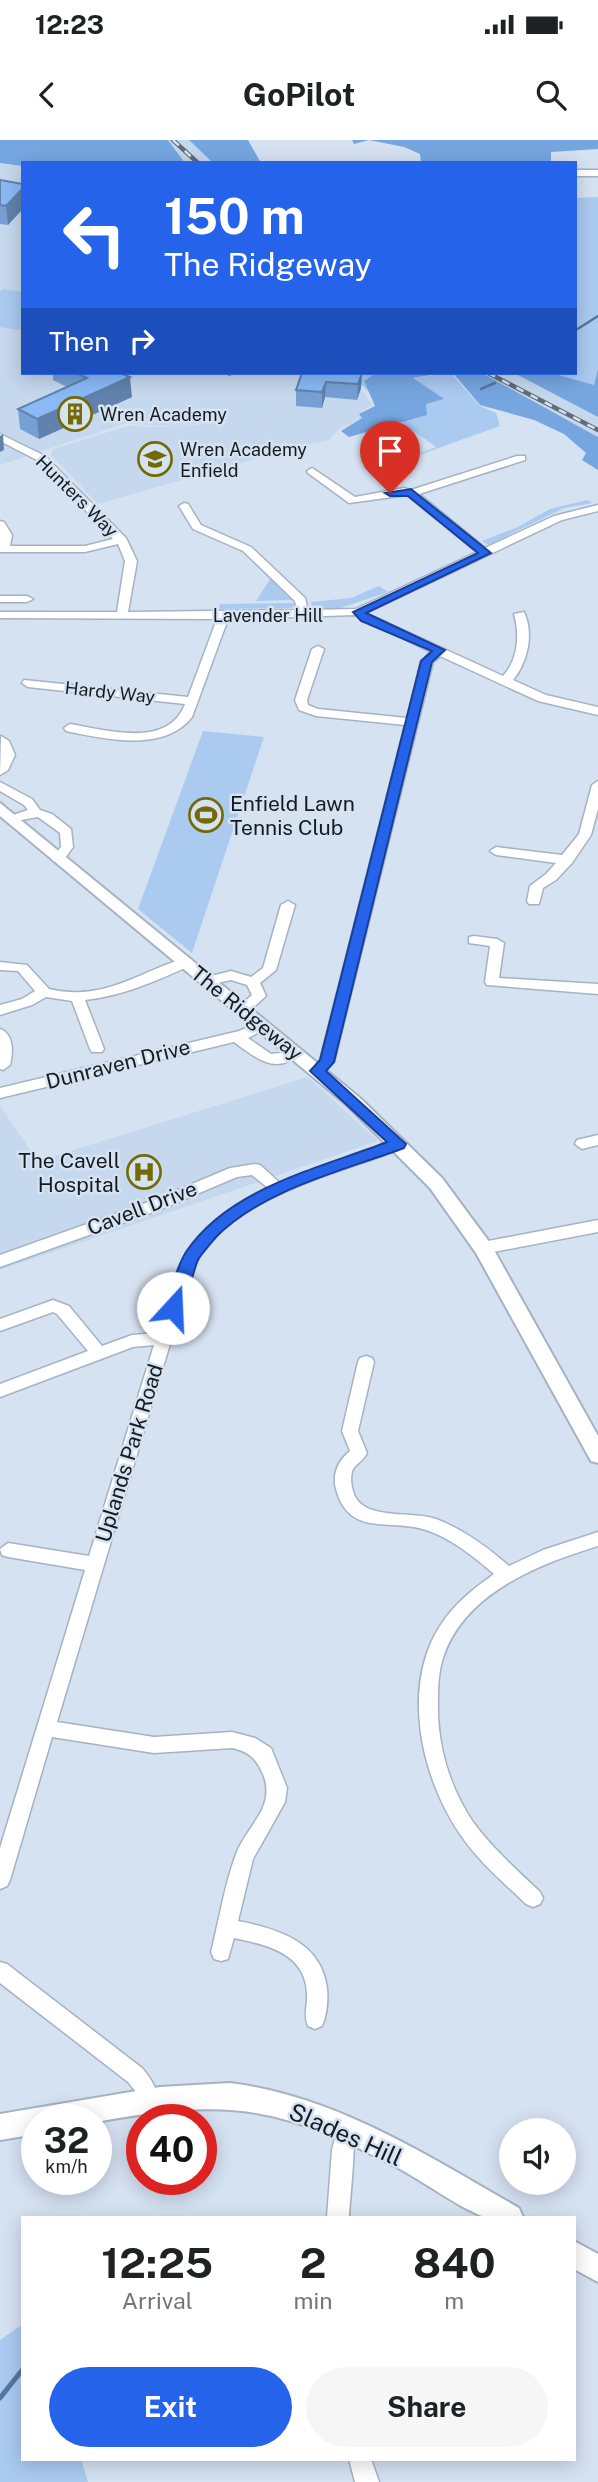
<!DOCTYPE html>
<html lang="en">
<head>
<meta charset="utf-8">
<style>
	body { margin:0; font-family:"Public Sans",sans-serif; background:#f6f6f6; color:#202124; height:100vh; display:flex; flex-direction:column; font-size:26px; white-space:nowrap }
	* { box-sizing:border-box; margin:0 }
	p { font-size:23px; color:#757577 }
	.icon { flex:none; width:38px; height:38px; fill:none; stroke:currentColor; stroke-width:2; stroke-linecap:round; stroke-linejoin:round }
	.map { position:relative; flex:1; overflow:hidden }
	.details { position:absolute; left:21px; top:2076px; width:555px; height:245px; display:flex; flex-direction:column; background:#fff; border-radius:0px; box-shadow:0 4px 18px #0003 }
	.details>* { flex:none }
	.hud { position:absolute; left:21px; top:21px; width:556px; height:214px; border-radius:0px; box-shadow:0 4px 18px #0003; background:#2563eb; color:#fff; overflow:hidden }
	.controls { position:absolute; left:499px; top:1978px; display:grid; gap:14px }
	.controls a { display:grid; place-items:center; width:77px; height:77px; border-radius:50%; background:#fff; box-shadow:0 4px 18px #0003; font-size:35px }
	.speed { position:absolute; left:21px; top:1964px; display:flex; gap:14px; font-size:35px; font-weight:700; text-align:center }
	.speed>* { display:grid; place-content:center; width:91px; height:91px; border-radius:50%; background:#fff; box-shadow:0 4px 18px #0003; line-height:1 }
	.speed small { font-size:18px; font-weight:400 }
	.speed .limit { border:10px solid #d22; background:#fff; color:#111 }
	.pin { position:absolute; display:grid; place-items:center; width:60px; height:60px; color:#fff; margin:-72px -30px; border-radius:50% 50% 50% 0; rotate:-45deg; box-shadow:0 0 7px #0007 }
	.pin .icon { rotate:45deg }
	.me { position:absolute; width:77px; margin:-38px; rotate:20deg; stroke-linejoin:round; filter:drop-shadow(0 0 5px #0008) }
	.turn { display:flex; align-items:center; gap:24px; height:147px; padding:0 28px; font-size:32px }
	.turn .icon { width:91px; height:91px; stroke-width:2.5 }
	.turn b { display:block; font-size:49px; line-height:60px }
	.then { display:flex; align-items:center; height:66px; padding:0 28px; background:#0003; gap:14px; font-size:26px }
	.eta { display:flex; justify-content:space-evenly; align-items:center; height:119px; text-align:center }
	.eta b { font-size:42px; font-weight:700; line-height:49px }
	.button { display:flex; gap:14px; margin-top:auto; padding:14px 28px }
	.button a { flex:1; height:80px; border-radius:42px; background:#2563eb; color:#fff; font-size:28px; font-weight:700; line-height:80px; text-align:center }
	.button a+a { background:#f6f6f6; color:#202124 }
	.status { display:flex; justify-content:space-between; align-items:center; height:49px; padding:0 35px; background:#fff; direction:ltr }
	.status svg { height:19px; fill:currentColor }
	header { display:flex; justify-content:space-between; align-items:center; height:91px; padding:0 28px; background:#fff; font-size:32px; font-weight:700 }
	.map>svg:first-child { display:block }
	.built { fill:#c6d8ee }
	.green { fill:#aacaf0 }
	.forest { fill:#76a6e0 }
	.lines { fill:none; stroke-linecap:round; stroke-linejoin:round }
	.stream-far1 { stroke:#5577a2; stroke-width:2.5 }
	.stream { stroke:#5577a2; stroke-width:5 }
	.minor-casing { stroke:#a6b2c2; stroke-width:3 }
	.major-casing { stroke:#a6b2c2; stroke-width:4 }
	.minor { fill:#fff; fill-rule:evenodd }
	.major { fill:#fff; fill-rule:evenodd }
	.rail-casing { stroke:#636b74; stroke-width:4.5 }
	.rail { stroke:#d5e2f2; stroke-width:2.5; stroke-dasharray:8; stroke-linecap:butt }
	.wall { fill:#76a0d4 }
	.shaded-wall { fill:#6082ac }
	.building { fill:#89baf6; stroke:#6082ac; stroke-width:2 }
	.route { fill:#2563eb; stroke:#184099; stroke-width:2 }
	.labels { text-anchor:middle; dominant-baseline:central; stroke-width:5; stroke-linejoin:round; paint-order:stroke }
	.far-poi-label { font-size:18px; fill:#151a1f; stroke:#d5e2f2; text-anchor:start }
	.far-street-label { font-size:18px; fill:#151a1f; stroke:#d5e2f2 }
	.poi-label { font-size:21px; fill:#151a1f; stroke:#d5e2f2; text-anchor:start }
	.street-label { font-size:21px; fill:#151a1f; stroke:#d5e2f2 }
	.near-street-label { font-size:24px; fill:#151a1f; stroke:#d5e2f2 }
</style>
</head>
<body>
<div class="status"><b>12:23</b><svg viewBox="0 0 49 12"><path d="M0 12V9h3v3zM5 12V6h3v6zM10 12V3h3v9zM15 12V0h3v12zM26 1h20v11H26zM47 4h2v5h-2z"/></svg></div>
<header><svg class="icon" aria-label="back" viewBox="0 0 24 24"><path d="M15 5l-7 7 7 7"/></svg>GoPilot<svg class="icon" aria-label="search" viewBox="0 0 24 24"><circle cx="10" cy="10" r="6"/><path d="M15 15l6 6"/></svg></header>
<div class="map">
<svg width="598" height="2342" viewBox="0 0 598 2342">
	<rect width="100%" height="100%" fill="#d5e2f2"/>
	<g class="built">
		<polygon points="168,0 189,0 213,23 185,23"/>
		<polygon points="0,23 23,26 23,233 347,233 373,265 360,273 362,278 339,289 329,300 293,308 98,364 51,315 53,309 128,286 160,287 264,280 164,286 126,283 0,325"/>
		<polygon points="482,233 514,233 598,277 598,297"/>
		<polygon points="308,937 378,1001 0,1130 0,966 38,1021"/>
	</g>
	<g class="green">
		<polygon points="598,57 598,265 551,233 576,233 576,58"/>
		<polygon points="3,149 23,152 23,187 19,190 0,187 0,152"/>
		<polygon points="349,233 405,233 414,238 451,233 480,266 496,273 500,286 388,326 436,307 404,284"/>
		<polygon points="587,360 593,363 564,368 488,405 482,401 518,387 550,369"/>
		<polygon points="272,436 297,460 256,461"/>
		<polygon points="379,446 388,452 340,468 312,468 311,462 351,458"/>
		<polygon points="296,463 292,468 219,469 220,464"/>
		<polygon points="203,591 264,597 192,813 138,769"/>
		<polygon points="23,2184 23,2319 81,2319 88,2342 0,2342 0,2200"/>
	</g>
	<g class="forest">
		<polygon points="0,0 168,0 185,23 23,23 23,26 0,23"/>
		<polygon points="189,0 248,0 261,23 213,23"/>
		<polygon points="352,0 598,0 598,9 551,12 551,23 421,23 420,14 404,7 369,0 354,4"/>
		<polygon points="598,229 598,277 514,233 551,233 594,245"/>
		<polygon points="376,233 442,233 413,238 444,259 426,264 427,275 349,297 341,291 362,278 359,274 375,266 364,241"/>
		<polygon points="453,233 482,233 598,297 598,330 582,320 586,313 564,294 534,280 480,265"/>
	</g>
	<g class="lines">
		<g class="stream-far1">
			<polyline points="576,190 598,176"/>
			<polyline points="481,249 495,243"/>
		</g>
		<polyline class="stream" points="0,2258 23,2229"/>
		<g class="minor-casing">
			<g id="minor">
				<rect x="576" y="30" width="22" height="6"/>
				<path d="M0,294L45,316L126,398L137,421L128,472L297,470L295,461L243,411L193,389L179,366L184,363L188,364L201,385L251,407L305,458L308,470L356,469L477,412L407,355L349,363L308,333L307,331L312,328L355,357L404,348L411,350L517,316H525V320L419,354L485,408L554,376L598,365V371L562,380L366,473L503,536C518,520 520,494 514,474L524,472C534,493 528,522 513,540L546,555L598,567V575L538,561L440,516L433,522L334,922L322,934L317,936L310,931L320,920L405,585L316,576L299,570L295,560L312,509L318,506L324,509L307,560L308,565L318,569L407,578L421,521L431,512L355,475L228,479L192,577C164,613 104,599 66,591L64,588L70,584C107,590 168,609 185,564L28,547L22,543L24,540L188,557L217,479L0,478V472H117L125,421L118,404L85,412H0V381L4,382L12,395L10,406H85L113,399L37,320L0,301Z"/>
				<polygon points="0,456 27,456 33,459 27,462 0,462"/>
				<polygon points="1,596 9,601 15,615 8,630 0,635"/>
				<polygon points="598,641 598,669 591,695 572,723 556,740 543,748 539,764 529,764 527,761 530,746 546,734 556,723 496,715 490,711 496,707 562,715 579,694 592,645"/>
				<polygon points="0,642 32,659 40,670 52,674 71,689 73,707 63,721 53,721 52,718 61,707 60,693 38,677 10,682 10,676 28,670 24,665 0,651"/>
				<polygon points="288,761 295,765 276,830 260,843 266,856 248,872 238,872 236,869 252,855 247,845 231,840 208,845 201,841 203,838 231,831 251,837 263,828 281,765"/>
				<polygon points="474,796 497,799 504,803 499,838 598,844 598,854 487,845 485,842 490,806 469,803 469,797"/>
				<path d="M186,818L191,819L193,822L191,825C157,841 122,856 85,860L104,909L102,912H92L90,909L72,861L46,857L32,865L0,875V865L22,859L35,851L18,831L0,830V822L27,825L49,849C105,862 137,832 186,818Z"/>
				<path d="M263,881L270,886L248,898L271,914L280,913L294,906L301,911C278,938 255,917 234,902L0,958V948L239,891Z"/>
				<path d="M0,889C14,894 13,913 10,925L3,930L0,929Z"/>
				<polygon points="598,995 598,1005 582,1009 575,1004 577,1000"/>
				<path d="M398,999L403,1000L405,1004L403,1008C340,1033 232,1056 197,1121C191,1132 188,1145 184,1157L57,1582L154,1597L232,1592L255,1598L271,1608L287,1648L285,1662L253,1719L238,1781C279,1789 321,1802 327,1848C328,1860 327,1875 322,1886L315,1889L308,1886C303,1875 308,1865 307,1853C305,1813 267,1805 234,1798L228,1819L221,1821L214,1819L211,1812C219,1781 224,1747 235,1717C245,1686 277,1669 263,1634C256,1618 249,1612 232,1608L154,1613L52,1597L10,1740L7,1746L0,1749V1708L85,1430L8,1417L2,1415L0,1409L8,1403L89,1416L154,1205L133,1207L0,1257V1244L88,1211L57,1174L53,1172L0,1191V1179L53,1160L69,1166L102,1206L132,1195L157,1193C180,1117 193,1083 268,1048L252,1035L237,1037L164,1068L0,1127V1115L154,1060L230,1028L255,1024L260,1025L280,1043Z"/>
				<polygon points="598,1080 598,1092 483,1114 475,1108 483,1102"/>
				<path d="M366,1216L372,1218L374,1222L358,1291L367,1313C364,1320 357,1323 353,1329C350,1336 351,1344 353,1351C361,1382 412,1370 436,1379C463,1389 487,1407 509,1426L543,1410L598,1392V1406C539,1424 464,1453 443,1518C437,1536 438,1558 438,1576C440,1614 452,1651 473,1682C492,1708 517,1730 540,1752L543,1758L540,1764L533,1767L526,1764C503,1742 478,1721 460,1694C421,1637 401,1547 440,1486C454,1464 473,1449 494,1434C474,1417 451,1398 426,1390C391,1378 349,1398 336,1349C332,1334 338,1321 350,1311L342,1291L358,1222L360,1218Z"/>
				<path d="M0,1822L7,1824L142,1928C152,1940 162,1954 155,1969L148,1972L141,1969L136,1952L128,1942L0,1843Z"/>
				<path d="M346,1979L353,1982C357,1992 350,2060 349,2077H327L332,2010L339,1982Z"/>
				<polygon points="349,2319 371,2319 379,2342 355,2342"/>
			</g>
		</g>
		<g class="major-casing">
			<g id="major">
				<polygon points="0,663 360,958 442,1038 490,1103 598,1296 598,1323 591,1321 476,1113 430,1048 348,966 0,676"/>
				<path d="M230,1943C336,1956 428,2016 519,2068L523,2077C512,2077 497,2080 486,2077C467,2073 418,2038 398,2028C278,1965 229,1958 96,1982V1979H37V1994L0,2000V1974L160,1947Z"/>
				<polygon points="574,2101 598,2114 598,2142 574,2129"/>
			</g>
		</g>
		<use href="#minor" class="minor"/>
		<use href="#major" class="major"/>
		<g class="rail-casing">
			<g id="rail">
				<polyline points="173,0 198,23"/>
				<polyline points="488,233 598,290"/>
			</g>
		</g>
		<use href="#rail" class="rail"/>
	</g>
	<g class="wall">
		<polygon points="0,40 23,44 8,85 0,84"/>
		<polygon points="53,233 120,233 132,257 39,299 20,289 18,269 67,247 53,240"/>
		<polygon points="302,233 362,233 361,248 357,260 325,257 322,268 296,266 296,250"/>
	</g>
	<g class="shaded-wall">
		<polygon points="23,48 23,69 8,85 6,66"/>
		<polygon points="228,233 243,233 228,236"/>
		<polygon points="362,233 361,248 357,260 358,244"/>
		<polygon points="130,237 132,257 39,299 37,279"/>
		<polygon points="326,242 325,257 322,268 322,252"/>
		<polygon points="3,294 4,310 0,312 0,296"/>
	</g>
	<g class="building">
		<polygon points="0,40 23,44 23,48 6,66 0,65"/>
		<polygon points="76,233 120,233 130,237 37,279 18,269 87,238"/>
		<polygon points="302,233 362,233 358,244 326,242 322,252 296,250"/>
	</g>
	<path class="route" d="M411,349L491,413L366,473L445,510L432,522L334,922L326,931L406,1004L404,1008C342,1031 264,1049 216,1097C211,1103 204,1111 199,1118C191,1132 189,1169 173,1174L165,1168C171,1150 176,1128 186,1112C229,1048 320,1028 387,1002L310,931L320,920L421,521L432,511L361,481L353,472L478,413L408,356H390L385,353Z"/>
	<defs>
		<g id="building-ring" transform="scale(1.75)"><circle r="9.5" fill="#d5e2f2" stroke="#736a03" stroke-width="1.5"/><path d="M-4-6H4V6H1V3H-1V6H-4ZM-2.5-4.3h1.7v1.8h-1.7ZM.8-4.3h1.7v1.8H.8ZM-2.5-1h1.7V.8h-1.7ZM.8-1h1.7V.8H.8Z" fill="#736a03"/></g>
		<g id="school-ring" transform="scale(1.75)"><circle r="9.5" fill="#d5e2f2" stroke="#736a03" stroke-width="1.5"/><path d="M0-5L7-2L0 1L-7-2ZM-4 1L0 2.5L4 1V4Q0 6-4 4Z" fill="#736a03"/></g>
		<g id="stadium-ring" transform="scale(1.75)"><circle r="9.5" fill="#d5e2f2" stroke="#736a03" stroke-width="1.5"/><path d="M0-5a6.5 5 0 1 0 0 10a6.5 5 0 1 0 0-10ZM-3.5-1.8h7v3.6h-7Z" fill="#736a03"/></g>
		<g id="hospital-ring" transform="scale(1.75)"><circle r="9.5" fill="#d5e2f2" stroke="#736a03" stroke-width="1.5"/><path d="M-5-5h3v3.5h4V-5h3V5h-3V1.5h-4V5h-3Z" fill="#736a03"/></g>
	</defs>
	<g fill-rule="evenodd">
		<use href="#building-ring" x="75" y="274"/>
		<use href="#school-ring" x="155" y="319"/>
		<use href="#stadium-ring" x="206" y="675"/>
		<use href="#hospital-ring" x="144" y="1032"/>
	</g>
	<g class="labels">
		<g class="far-poi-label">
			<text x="100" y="274">Wren Academy</text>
			<text x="180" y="309">Wren Academy<tspan x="180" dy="21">Enfield</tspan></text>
		</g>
		<g class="far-street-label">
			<text transform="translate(77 356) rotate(45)">Hunters Way</text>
			<text x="268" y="475">Lavender Hill</text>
			<text transform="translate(110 552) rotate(6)">Hardy Way</text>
		</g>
		<g class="poi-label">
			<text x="230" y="663">Enfield Lawn<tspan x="230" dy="24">Tennis Club</tspan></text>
			<text x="120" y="1020" text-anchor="end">The Cavell<tspan x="120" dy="24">Hospital</tspan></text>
		</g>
		<g class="street-label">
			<text transform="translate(247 873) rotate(39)">The Ridgeway</text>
			<text transform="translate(118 924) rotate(-14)">Dunraven Drive</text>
			<text transform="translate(142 1068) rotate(-21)">Cavell Drive</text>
			<text transform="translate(129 1313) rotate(-73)">Uplands Park Road</text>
		</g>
		<g class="near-street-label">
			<text transform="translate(346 1994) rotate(24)">Slades Hill</text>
		</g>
	</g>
</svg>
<div class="controls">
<a><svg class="icon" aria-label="sound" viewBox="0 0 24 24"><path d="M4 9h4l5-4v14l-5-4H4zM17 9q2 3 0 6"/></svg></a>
</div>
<div class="speed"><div>32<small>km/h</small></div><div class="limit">40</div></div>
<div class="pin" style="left:390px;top:353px;background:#d93025"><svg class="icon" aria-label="arrive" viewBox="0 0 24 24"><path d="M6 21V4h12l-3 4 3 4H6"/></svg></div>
<svg class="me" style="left:173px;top:1168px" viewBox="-20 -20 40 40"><circle r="19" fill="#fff"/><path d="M0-13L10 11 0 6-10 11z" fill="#2563eb"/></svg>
<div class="hud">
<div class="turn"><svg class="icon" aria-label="left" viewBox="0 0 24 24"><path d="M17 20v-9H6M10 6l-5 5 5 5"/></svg><div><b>150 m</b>The Ridgeway</div></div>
<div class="then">Then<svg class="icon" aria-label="right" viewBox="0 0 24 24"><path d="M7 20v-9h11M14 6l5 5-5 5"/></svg></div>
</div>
<section class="details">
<div class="eta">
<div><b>12:25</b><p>Arrival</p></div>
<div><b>2</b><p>min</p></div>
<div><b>840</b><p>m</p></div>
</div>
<div class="button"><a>Exit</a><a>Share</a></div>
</section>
</div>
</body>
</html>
